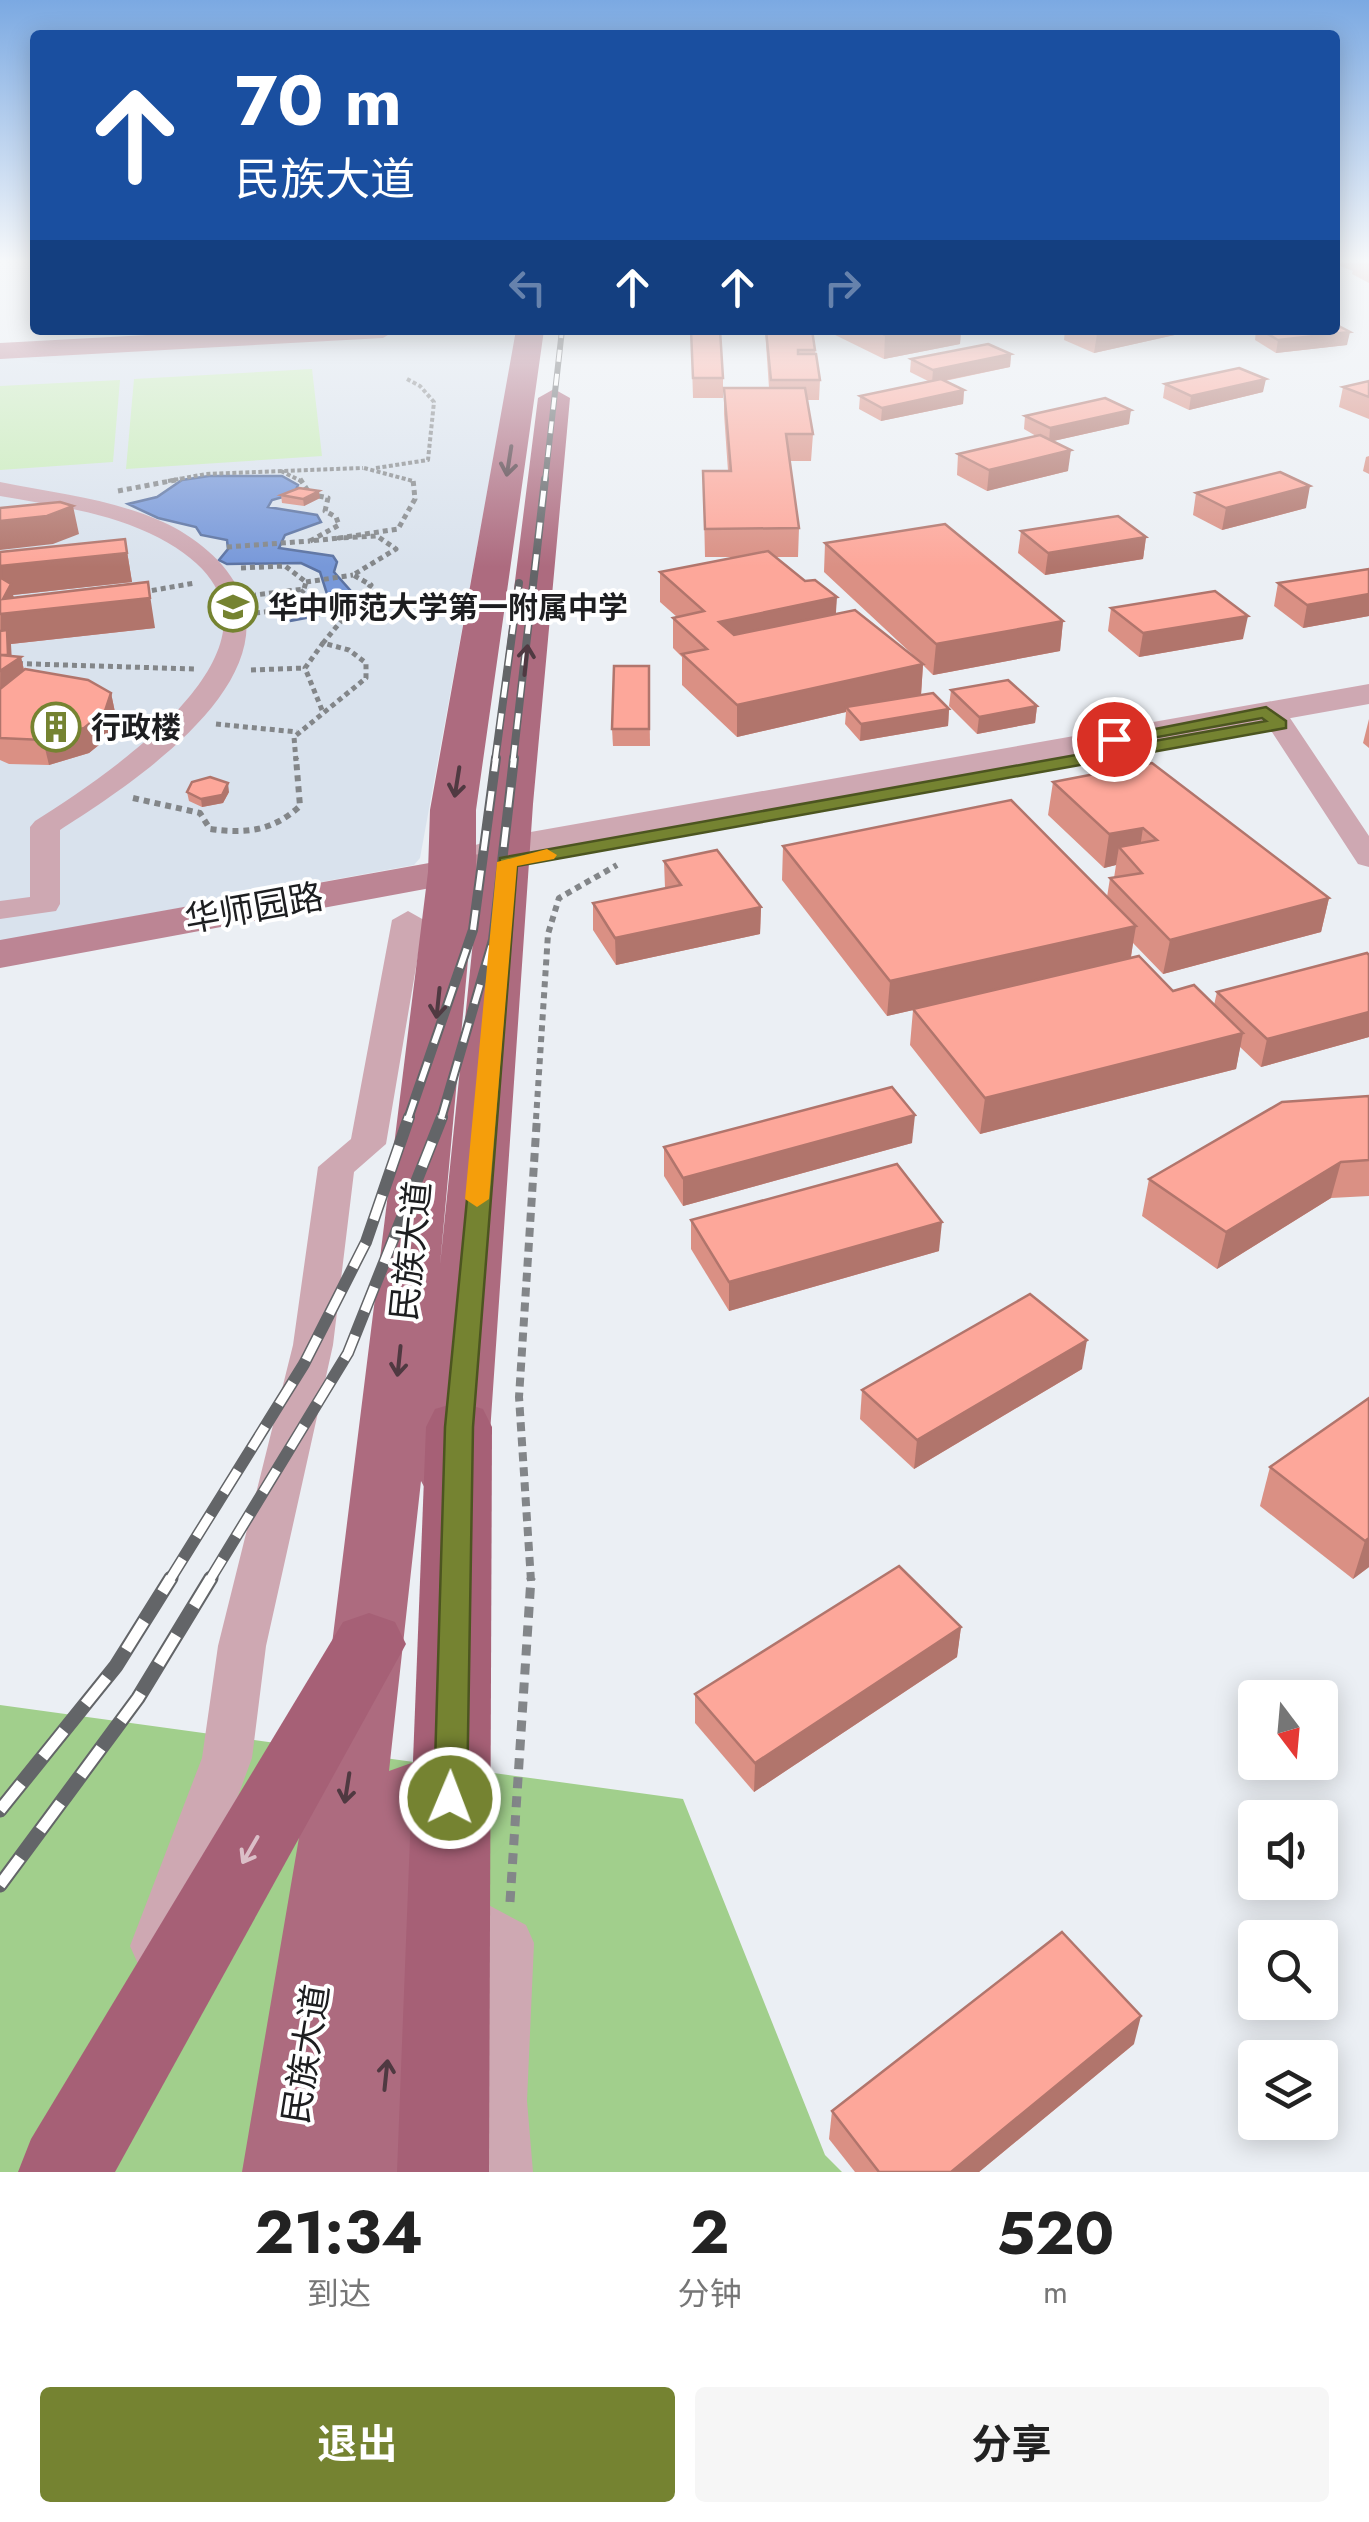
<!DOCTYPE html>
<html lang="zh">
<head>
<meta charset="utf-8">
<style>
	body { margin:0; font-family:Jost,"Noto Sans SC",sans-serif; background:#f6f6f6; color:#222; height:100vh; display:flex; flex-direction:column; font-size:38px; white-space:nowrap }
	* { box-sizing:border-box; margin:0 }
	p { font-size:32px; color:#767676 }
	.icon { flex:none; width:55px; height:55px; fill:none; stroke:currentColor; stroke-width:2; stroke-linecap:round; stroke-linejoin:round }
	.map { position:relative; height:2172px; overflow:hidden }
	.details { display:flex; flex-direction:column; background:#fff; flex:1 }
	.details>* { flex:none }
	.guide { position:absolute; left:30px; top:30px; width:1310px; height:305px; border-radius:10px; box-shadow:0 5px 25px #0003; background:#1a4fa0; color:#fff; overflow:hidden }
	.needle { width:65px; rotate:164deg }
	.buttons { position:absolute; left:1238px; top:1680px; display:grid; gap:20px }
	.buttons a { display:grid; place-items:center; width:100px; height:100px; border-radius:10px; background:#fff; box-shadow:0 5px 25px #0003; font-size:50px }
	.pin { position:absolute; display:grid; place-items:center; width:85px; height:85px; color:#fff; margin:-42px; border:5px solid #fff; border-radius:50%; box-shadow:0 2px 10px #0007 }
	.me { position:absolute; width:110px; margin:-55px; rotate:1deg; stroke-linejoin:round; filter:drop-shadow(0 0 8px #0008) }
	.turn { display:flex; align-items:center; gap:35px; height:210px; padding:0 40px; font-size:45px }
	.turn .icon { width:130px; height:130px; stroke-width:2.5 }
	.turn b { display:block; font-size:70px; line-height:85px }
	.lanes { display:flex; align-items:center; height:95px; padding:0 40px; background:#0003; justify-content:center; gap:50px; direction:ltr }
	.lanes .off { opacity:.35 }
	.eta { display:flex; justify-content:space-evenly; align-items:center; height:170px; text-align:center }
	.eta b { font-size:60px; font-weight:700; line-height:70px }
	.cta { display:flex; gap:20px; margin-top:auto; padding:20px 40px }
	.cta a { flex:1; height:115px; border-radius:10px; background:#758331; color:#fff; font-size:40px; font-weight:700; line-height:115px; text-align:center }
	.cta a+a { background:#f6f6f6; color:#222 }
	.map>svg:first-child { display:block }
	.built { fill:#d9e2ed }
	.green { fill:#c7ebb7 }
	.forest { fill:#a1cf8c }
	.water { fill:#7798d9; stroke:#5c73a2; stroke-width:2.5 }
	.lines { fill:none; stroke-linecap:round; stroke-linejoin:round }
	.path-far4 { stroke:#838689; stroke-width:4; stroke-dasharray:4 2.5; stroke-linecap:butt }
	.path-far3 { stroke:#838689; stroke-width:5; stroke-dasharray:5 4; stroke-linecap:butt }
	.path-far2 { stroke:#838689; stroke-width:6; stroke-dasharray:6 5; stroke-linecap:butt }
	.path-far1 { stroke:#838689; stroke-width:8; stroke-dasharray:9 6; stroke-linecap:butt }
	.path { stroke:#838689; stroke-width:9; stroke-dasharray:11 8; stroke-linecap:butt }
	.minor { fill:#cea8b2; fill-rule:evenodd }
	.tertiary { fill:#cea8b2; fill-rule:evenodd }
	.secondary { fill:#bc8594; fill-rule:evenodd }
	.primary { fill:#ad6b7f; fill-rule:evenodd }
	.trunk { fill:#a66076; fill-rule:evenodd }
	.rail-far4-casing { stroke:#636568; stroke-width:6 }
	.rail-far3-casing { stroke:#636568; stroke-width:8 }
	.rail-far2-casing { stroke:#636568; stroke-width:10 }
	.rail-far1-casing { stroke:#636568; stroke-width:12 }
	.rail-casing { stroke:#636568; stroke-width:15 }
	.rail-far4 { stroke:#fff; stroke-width:4; stroke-dasharray:12; stroke-linecap:butt }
	.rail-far3 { stroke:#fff; stroke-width:5; stroke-dasharray:16; stroke-linecap:butt }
	.rail-far2 { stroke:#fff; stroke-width:6; stroke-dasharray:20; stroke-linecap:butt }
	.rail-far1 { stroke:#fff; stroke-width:9; stroke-dasharray:26; stroke-linecap:butt }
	.rail { stroke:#fff; stroke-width:11; stroke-dasharray:34; stroke-linecap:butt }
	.wall { fill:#da9084 }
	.shaded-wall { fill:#b1756c }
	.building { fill:#fda79a; stroke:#b1756c; stroke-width:2.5 }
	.oneway { stroke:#4f3941 }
	.oneway2 { stroke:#dbbfc8 }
	.route { fill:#758331; stroke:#4c5520; stroke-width:2.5 }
	.slow { fill:#f59e0b }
	.labels { text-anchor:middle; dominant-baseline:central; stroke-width:8; stroke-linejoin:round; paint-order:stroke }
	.far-poi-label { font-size:30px; font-weight:bold; fill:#1d1e20; stroke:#fff; text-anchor:start }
	.street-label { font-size:35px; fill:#1d1e20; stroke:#fff }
</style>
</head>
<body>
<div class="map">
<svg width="1369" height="2172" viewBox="0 0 1369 2172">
	<rect width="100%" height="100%" fill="#ebeff4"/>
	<polygon class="built" points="480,330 517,330 420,858 414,865 0,941 0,357"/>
	<g class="green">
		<polygon points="312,369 322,456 126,469 134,379"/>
		<polygon points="120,380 113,462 0,470 0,386"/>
	</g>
	<polygon class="forest" points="0,1705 683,1799 825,2155 842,2172 0,2172"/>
	<polygon class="water" points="209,476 282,476 298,485 294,494 272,500 268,507 317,515 321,522 285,535 279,548 333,556 337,562 334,572 357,598 342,611 290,621 317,606 327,594 320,572 301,563 227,564 219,560 228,549 227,540 201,535 196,527 158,518 128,504 157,497 182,480"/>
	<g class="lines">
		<g class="path-far4">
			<polyline points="364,468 413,481"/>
			<polyline points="376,468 428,460 434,402 420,386 407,379"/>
			<polyline points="281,471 301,481"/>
			<polyline points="168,481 206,474 363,468"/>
		</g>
		<g class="path-far3">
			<polyline points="300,479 310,494 328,498 325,511 336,517 339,525 310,541 339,538"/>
			<polyline points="118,491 181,479"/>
			<polyline points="227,547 310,541"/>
			<polyline points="241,568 285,566 306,582 304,589 255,595"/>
			<polyline points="306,582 353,575"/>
			<polyline points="143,592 195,583"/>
			<polyline points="255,613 285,610 304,590"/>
			<polyline points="0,663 194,669"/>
			<polyline points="251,670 305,668"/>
			<polyline points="322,710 305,668 323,643"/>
			<polyline points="216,724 297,732"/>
			<polyline points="296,761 294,737 366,678 366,663 349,650 323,643 371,585 353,575 396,549 377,536 339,538 398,529 415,499 413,479"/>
		</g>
		<g class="path-far2">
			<path d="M133,798L200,813L210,829C246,834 273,831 300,806L296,758"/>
			<polyline points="536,1119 548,934 559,898 617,865"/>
		</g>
		<polyline class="path-far1" points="531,1581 519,1397 537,1117"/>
		<polyline class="path" points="510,1902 531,1578"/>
		<g class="minor">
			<path d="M0,482C55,493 112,499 163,522C194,536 227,562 240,593C280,689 128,786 60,830V904L56,911L0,919V901L30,897V827L35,821C125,764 336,621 149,533C102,511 50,505 0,496Z"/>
			<polygon points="1266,704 1290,718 1369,836 1369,867 1358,864 1270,729 1253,712"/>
			<polygon points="408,911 424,920 386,1144 354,1172 333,1345 266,1646 252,1758 176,1964 157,1972 138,1964 130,1946 202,1758 218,1646 293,1345 318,1167 351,1139 392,920"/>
			<polygon points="449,1884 526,1925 534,1943 527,2101 533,2172 475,2172 469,2101 479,1956 430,1927 422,1909 430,1891"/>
		</g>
		<polygon class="tertiary" points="1369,684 1369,704 514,857 471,870 457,866 452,858 457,850 508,836"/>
		<g class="secondary">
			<polygon points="239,330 396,330 383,338 0,359 0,343"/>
			<polygon points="507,849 522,853 528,862 522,871 0,968 0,940"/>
		</g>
		<polygon class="primary" points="516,330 544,330 476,810 476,872 440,1265 487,804 538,398 554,389 570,398 533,804 487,1477 477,1496 453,1503 429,1496 421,1481 389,1771 417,1761 445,1771 457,1796 421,2172 242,2172 332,1644 428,872 430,810"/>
		<g class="trunk">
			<polygon points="459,1402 483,1409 492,1427 489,2172 397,2172 426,1427 435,1409"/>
			<polygon points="369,1613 395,1622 406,1644 115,2172 18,2172 31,2139 343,1622"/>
		</g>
		<g class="rail-far4-casing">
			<polyline id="rail-far4" points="545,481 562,330"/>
		</g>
		<g class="rail-far3-casing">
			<g id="rail-far3">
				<polyline points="495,761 519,583"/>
				<polyline points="513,761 545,479"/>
			</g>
		</g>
		<g class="rail-far2-casing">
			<g id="rail-far2">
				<polyline points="408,1119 473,930 496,758"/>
				<polyline points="441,1119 493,940 514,758"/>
			</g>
		</g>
		<g class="rail-far1-casing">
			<g id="rail-far1">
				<polyline points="169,1581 304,1364 366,1242 409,1117"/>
				<polyline points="209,1581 348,1353 442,1117"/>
			</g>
		</g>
		<g class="rail-casing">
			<g id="rail">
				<polyline points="0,1810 116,1666 171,1578"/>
				<polyline points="0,1885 138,1698 211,1578"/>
			</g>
		</g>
		<use href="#rail-far4" class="rail-far4"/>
		<use href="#rail-far3" class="rail-far3"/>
		<use href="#rail-far2" class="rail-far2"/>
		<use href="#rail-far1" class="rail-far1"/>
		<use href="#rail" class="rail"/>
	</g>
	<g class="wall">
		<polygon points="1335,263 1369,263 1369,283 1352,274 1353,271 1335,264"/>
		<polygon points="691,330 723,378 723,398 693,398"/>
		<polygon points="765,330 815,350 820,380 819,400 807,400 813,434 811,461 790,461 799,528 798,557 775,557 836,614 913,655 824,572 825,543 1063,621 1060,651 933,675 923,665 921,695 949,709 948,726 860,741 845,724 846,712 737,737 682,685 682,657 673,648 673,618 677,617 660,602 660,572 738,557 705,557 703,471 728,471 724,414 724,388 769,388"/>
		<polygon points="825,330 961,330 960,344 884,359"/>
		<polygon points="1065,330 1197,330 1094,353 1064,340"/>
		<polygon points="1256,330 1335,330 1347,345 1276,353 1255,340"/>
		<polygon points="1011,354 1010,367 945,381 964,390 963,404 881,421 859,409 860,396 928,381 910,372 911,359"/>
		<polygon points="1369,381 1369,419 1339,407 1343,387"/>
		<polygon points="1165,384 1263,392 1189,410 1163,398"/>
		<polygon points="1025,416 1129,424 1053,441 1068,471 987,491 957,475 958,454 1036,436 1024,429"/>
		<polygon points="1369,456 1369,474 1363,471 1366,457"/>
		<polygon points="1196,493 1306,508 1222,530 1193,515"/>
		<polygon points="281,495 320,498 304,506 282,503"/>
		<polygon points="1021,531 1146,537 1143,559 1045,575 1018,553"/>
		<polygon points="125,539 132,582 13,595 14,597 155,628 11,644 11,656 21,657 24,670 111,693 116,717 110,736 89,753 49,765 9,764 0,760 0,552"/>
		<polygon points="1369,569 1369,616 1303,628 1274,606 1278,583"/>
		<polygon points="1111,608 1243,639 1139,657 1108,631"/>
		<polygon points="649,666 650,746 613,746 612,729"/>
		<polygon points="951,690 1037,706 1035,723 977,734 949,706"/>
		<polygon points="1369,719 1369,748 1363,743"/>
		<polygon points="1053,782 1329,898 1321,932 1163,974 1133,943 1131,958 1173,991 1214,1005 1217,992 1369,955 1369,1037 1261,1067 1240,1047 1236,1069 980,1134 910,1045 913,1010 887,1016 782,880 783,846 1107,897 1110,878 1114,878 1116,865 1104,868 1048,815"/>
		<polygon points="187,792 229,792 223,803 202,807 189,801"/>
		<polygon points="664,861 761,907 760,934 616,965 593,930 593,903 665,888"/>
		<polygon points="1369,1096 1369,1196 1331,1198 1217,1269 1142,1216 1149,1179"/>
		<polygon points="912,1143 683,1206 664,1176 664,1147"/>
		<polygon points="691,1220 939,1251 729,1311 691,1249"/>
		<polygon points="1082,1369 914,1469 860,1419 862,1390"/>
		<polygon points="1369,1398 1369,1567 1353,1579 1260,1506 1270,1467"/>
		<polygon points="961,1627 957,1657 754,1792 695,1723 695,1694"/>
		<polygon points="1134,2044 979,2172 855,2172 829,2139 832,2111"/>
	</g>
	<g class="shaded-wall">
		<polygon points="909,330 961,330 960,344 884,359 885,335"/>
		<polygon points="1018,330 1036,330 1018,334"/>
		<polygon points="1115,330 1197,330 1094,353 1097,334"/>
		<polygon points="1350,332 1347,345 1276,353 1278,340"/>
		<polygon points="1011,354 1010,367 932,383 933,370"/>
		<polygon points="1266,379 1263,392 1189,410 1191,396"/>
		<polygon points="964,390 963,404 881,421 882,408"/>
		<polygon points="1131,410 1129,424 1049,442 1050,428"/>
		<polygon points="1071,450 1068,471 987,491 989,470"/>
		<polygon points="1310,486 1306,508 1222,530 1226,508"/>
		<polygon points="319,491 320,498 304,506 303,499"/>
		<polygon points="73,506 79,534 53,544 0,550 0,521"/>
		<polygon points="1146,537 1143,559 1045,575 1048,553"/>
		<polygon points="125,539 132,582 13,595 17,613 148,582 155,628 11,644 12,663 21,657 28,688 0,708 1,566"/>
		<polygon points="1369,594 1369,616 1303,628 1307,605"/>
		<polygon points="837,597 835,627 719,652 719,622"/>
		<polygon points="1248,616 1243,639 1139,657 1143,633"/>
		<polygon points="1063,621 1060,651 933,675 936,644"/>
		<polygon points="923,664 921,695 846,707 846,712 737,737 737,705"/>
		<polygon points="111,693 116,717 110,736 89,753 49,765 43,740"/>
		<polygon points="1037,706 1035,723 977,734 979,717"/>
		<polygon points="949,709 948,726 860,741 861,724"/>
		<polygon points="228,783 229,792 223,803 202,807 201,799"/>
		<polygon points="1143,828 1138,861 1119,847 1116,865 1104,868 1109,834"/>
		<polygon points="1329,898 1321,932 1163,974 1170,940"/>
		<polygon points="761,907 760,934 616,965 615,938"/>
		<polygon points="1136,926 1130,961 887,1016 890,981"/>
		<polygon points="1369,1012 1369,1037 1261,1067 1267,1039"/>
		<polygon points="1243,1033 1236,1069 980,1134 985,1098"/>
		<polygon points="915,1115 912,1143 683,1206 683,1178"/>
		<polygon points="1341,1162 1331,1198 1217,1269 1226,1232"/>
		<polygon points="942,1222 939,1251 729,1311 729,1282"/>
		<polygon points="1087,1340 1082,1369 914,1469 917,1440"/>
		<polygon points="1369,1538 1369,1567 1353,1579 1365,1541"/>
		<polygon points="961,1627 957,1657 754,1792 755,1763"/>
		<polygon points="1141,2016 1134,2044 979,2172 951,2172"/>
	</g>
	<g class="building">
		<polygon points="1335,324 1350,332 1278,340 1261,330 1335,330"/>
		<polygon points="691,330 720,330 723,378 693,378"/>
		<polygon points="766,330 812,330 815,350 798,350 798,354 816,354 820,380 771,380"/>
		<polygon points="876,330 909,330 885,335"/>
		<polygon points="1087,330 1115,330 1097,334"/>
		<polygon points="988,344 1011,354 933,370 911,359"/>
		<polygon points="1239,368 1266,379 1191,396 1165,384"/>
		<polygon points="941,379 964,390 882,408 860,396"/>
		<polygon points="1369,381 1369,397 1343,387"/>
		<polygon points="724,388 805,388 813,434 786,434 799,528 705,529 703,471 731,471"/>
		<polygon points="1105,398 1131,410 1050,428 1025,416"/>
		<polygon points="1040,435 1071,450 989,470 958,454"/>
		<polygon points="1280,472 1310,486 1226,508 1196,493"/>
		<polygon points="299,488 319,491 303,499 281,495"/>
		<polygon points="60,502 73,506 47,516 0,521 0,508"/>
		<polygon points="1118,516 1146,537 1048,553 1021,531"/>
		<polygon points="945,524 1063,621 936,644 825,543"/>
		<polygon points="125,539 127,553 1,566 1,578 11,584 3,599 148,582 150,598 0,614 0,552"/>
		<polygon points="768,551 805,581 815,580 837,597 719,622 734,635 855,610 923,664 737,705 682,654 707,649 673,618 704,611 660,572"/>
		<polygon points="1369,569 1369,594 1307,605 1278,583"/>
		<polygon points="1215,591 1248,616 1143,633 1111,608"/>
		<polygon points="7,630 8,655 0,655 0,631"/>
		<polygon points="0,655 21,657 0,671"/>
		<polygon points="614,666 649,666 649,729 612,729"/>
		<polygon points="25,669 88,680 111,693 105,711 84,728 43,740 0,738 0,689"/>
		<polygon points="1008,680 1037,706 979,717 951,690"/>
		<polygon points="933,693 949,709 861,724 846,707"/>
		<polygon points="1152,763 1329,898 1170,940 1110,878 1142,873 1119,847 1157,840 1143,828 1109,834 1053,782"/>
		<polygon points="210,777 228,783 222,795 201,799 187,792 192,782"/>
		<polygon points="1011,800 1136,926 890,981 783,846"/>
		<polygon points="717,850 761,907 615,938 593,903 681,885 664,861"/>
		<polygon points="1367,953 1369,955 1369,1012 1267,1039 1217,992"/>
		<polygon points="1139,956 1173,991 1194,985 1243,1033 985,1098 913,1009"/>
		<polygon points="892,1087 915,1115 683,1178 664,1147"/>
		<polygon points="1369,1096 1369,1160 1341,1162 1226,1232 1149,1179 1282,1102"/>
		<polygon points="897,1164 942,1222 729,1282 691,1220"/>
		<polygon points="1030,1294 1087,1340 917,1440 862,1390"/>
		<polygon points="1369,1398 1369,1538 1365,1541 1270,1467"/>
		<polygon points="899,1566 961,1627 755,1763 695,1694"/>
		<polygon points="1062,1932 1141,2016 951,2172 879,2172 832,2111"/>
	</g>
	<defs><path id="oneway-shaft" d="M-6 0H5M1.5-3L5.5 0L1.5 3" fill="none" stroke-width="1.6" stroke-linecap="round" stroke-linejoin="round" transform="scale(2.5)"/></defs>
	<g class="oneway">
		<use href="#oneway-shaft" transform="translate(509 461) rotate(99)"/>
		<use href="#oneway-shaft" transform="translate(526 660) rotate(-84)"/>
		<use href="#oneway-shaft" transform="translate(457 782) rotate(99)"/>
		<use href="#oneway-shaft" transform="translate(438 1003) rotate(96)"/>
		<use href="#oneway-shaft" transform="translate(399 1361) rotate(96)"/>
		<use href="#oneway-shaft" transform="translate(347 1788) rotate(99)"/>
		<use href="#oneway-shaft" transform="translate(386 2075) rotate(-84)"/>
	</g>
	<use class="oneway2" href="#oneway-shaft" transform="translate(250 1850) rotate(120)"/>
	<linearGradient id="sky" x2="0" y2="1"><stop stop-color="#7ba9e2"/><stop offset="0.46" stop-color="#f6f8fa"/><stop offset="1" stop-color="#f6f8fa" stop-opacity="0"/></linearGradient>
	<rect width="1369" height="567" fill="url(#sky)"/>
	<polygon class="route" points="1266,707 1286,721 1286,728 517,866 473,1427 467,1798 462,1808 450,1812 439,1808 434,1798 445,1427 500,858 1266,721 1262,718 1114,745 1105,739"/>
	<polygon class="slow" points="547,849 557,855 554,859 517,866 489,1199 477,1207 465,1199 497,862"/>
	<defs>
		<g id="school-ring" transform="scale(2.5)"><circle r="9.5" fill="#fff" stroke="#758331" stroke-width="1.5"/><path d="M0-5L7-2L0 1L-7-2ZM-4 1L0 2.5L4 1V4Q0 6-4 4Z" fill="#758331"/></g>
		<g id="building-ring" transform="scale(2.5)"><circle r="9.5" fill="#fff" stroke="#758331" stroke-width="1.5"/><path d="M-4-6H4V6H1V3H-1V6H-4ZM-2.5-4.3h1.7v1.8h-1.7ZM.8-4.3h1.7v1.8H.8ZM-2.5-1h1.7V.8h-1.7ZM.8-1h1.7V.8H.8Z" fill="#758331"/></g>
	</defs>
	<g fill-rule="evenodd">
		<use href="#school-ring" x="233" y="607"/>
		<use href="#building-ring" x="56" y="727"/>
	</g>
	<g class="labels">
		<g class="far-poi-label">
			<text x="268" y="607">华中师范大学第一附属中学</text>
			<text x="91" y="727">行政楼</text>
		</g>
		<g class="street-label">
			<text transform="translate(254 908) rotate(-10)">华师园路</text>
			<text transform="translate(411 1251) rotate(-84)">民族大道</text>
			<text transform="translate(306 2054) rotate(-81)">民族大道</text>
		</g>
	</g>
</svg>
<div class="buttons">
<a><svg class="needle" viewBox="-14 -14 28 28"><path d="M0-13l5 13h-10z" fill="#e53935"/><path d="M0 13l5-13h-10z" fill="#767676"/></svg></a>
<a><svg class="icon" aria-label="sound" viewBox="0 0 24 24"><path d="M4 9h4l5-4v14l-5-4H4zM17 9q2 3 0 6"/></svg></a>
<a><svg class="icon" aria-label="search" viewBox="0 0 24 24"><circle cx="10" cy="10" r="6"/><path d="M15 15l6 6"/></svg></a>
<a><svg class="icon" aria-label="layers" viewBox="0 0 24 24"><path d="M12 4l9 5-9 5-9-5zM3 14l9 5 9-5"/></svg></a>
</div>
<div class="pin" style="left:1114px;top:739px;background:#d93025"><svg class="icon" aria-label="arrive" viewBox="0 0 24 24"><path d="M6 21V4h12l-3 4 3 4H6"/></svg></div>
<svg class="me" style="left:450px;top:1798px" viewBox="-20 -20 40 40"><circle r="17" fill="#758331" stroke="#fff" stroke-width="3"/><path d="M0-11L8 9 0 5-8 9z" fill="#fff"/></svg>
<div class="guide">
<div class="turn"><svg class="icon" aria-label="ahead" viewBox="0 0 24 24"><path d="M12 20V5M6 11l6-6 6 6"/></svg><div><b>70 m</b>民族大道</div></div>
<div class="lanes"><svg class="icon off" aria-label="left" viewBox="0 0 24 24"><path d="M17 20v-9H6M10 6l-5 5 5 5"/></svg><svg class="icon" aria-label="ahead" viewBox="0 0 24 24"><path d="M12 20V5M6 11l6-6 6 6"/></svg><svg class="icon" aria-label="ahead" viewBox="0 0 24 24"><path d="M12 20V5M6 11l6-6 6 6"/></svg><svg class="icon off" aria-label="right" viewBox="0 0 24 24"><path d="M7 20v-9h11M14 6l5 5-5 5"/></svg></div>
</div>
</div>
<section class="details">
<div class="eta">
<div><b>21:34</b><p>到达</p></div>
<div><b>2</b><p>分钟</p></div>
<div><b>520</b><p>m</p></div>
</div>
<div class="cta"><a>退出</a><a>分享</a></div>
</section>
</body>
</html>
